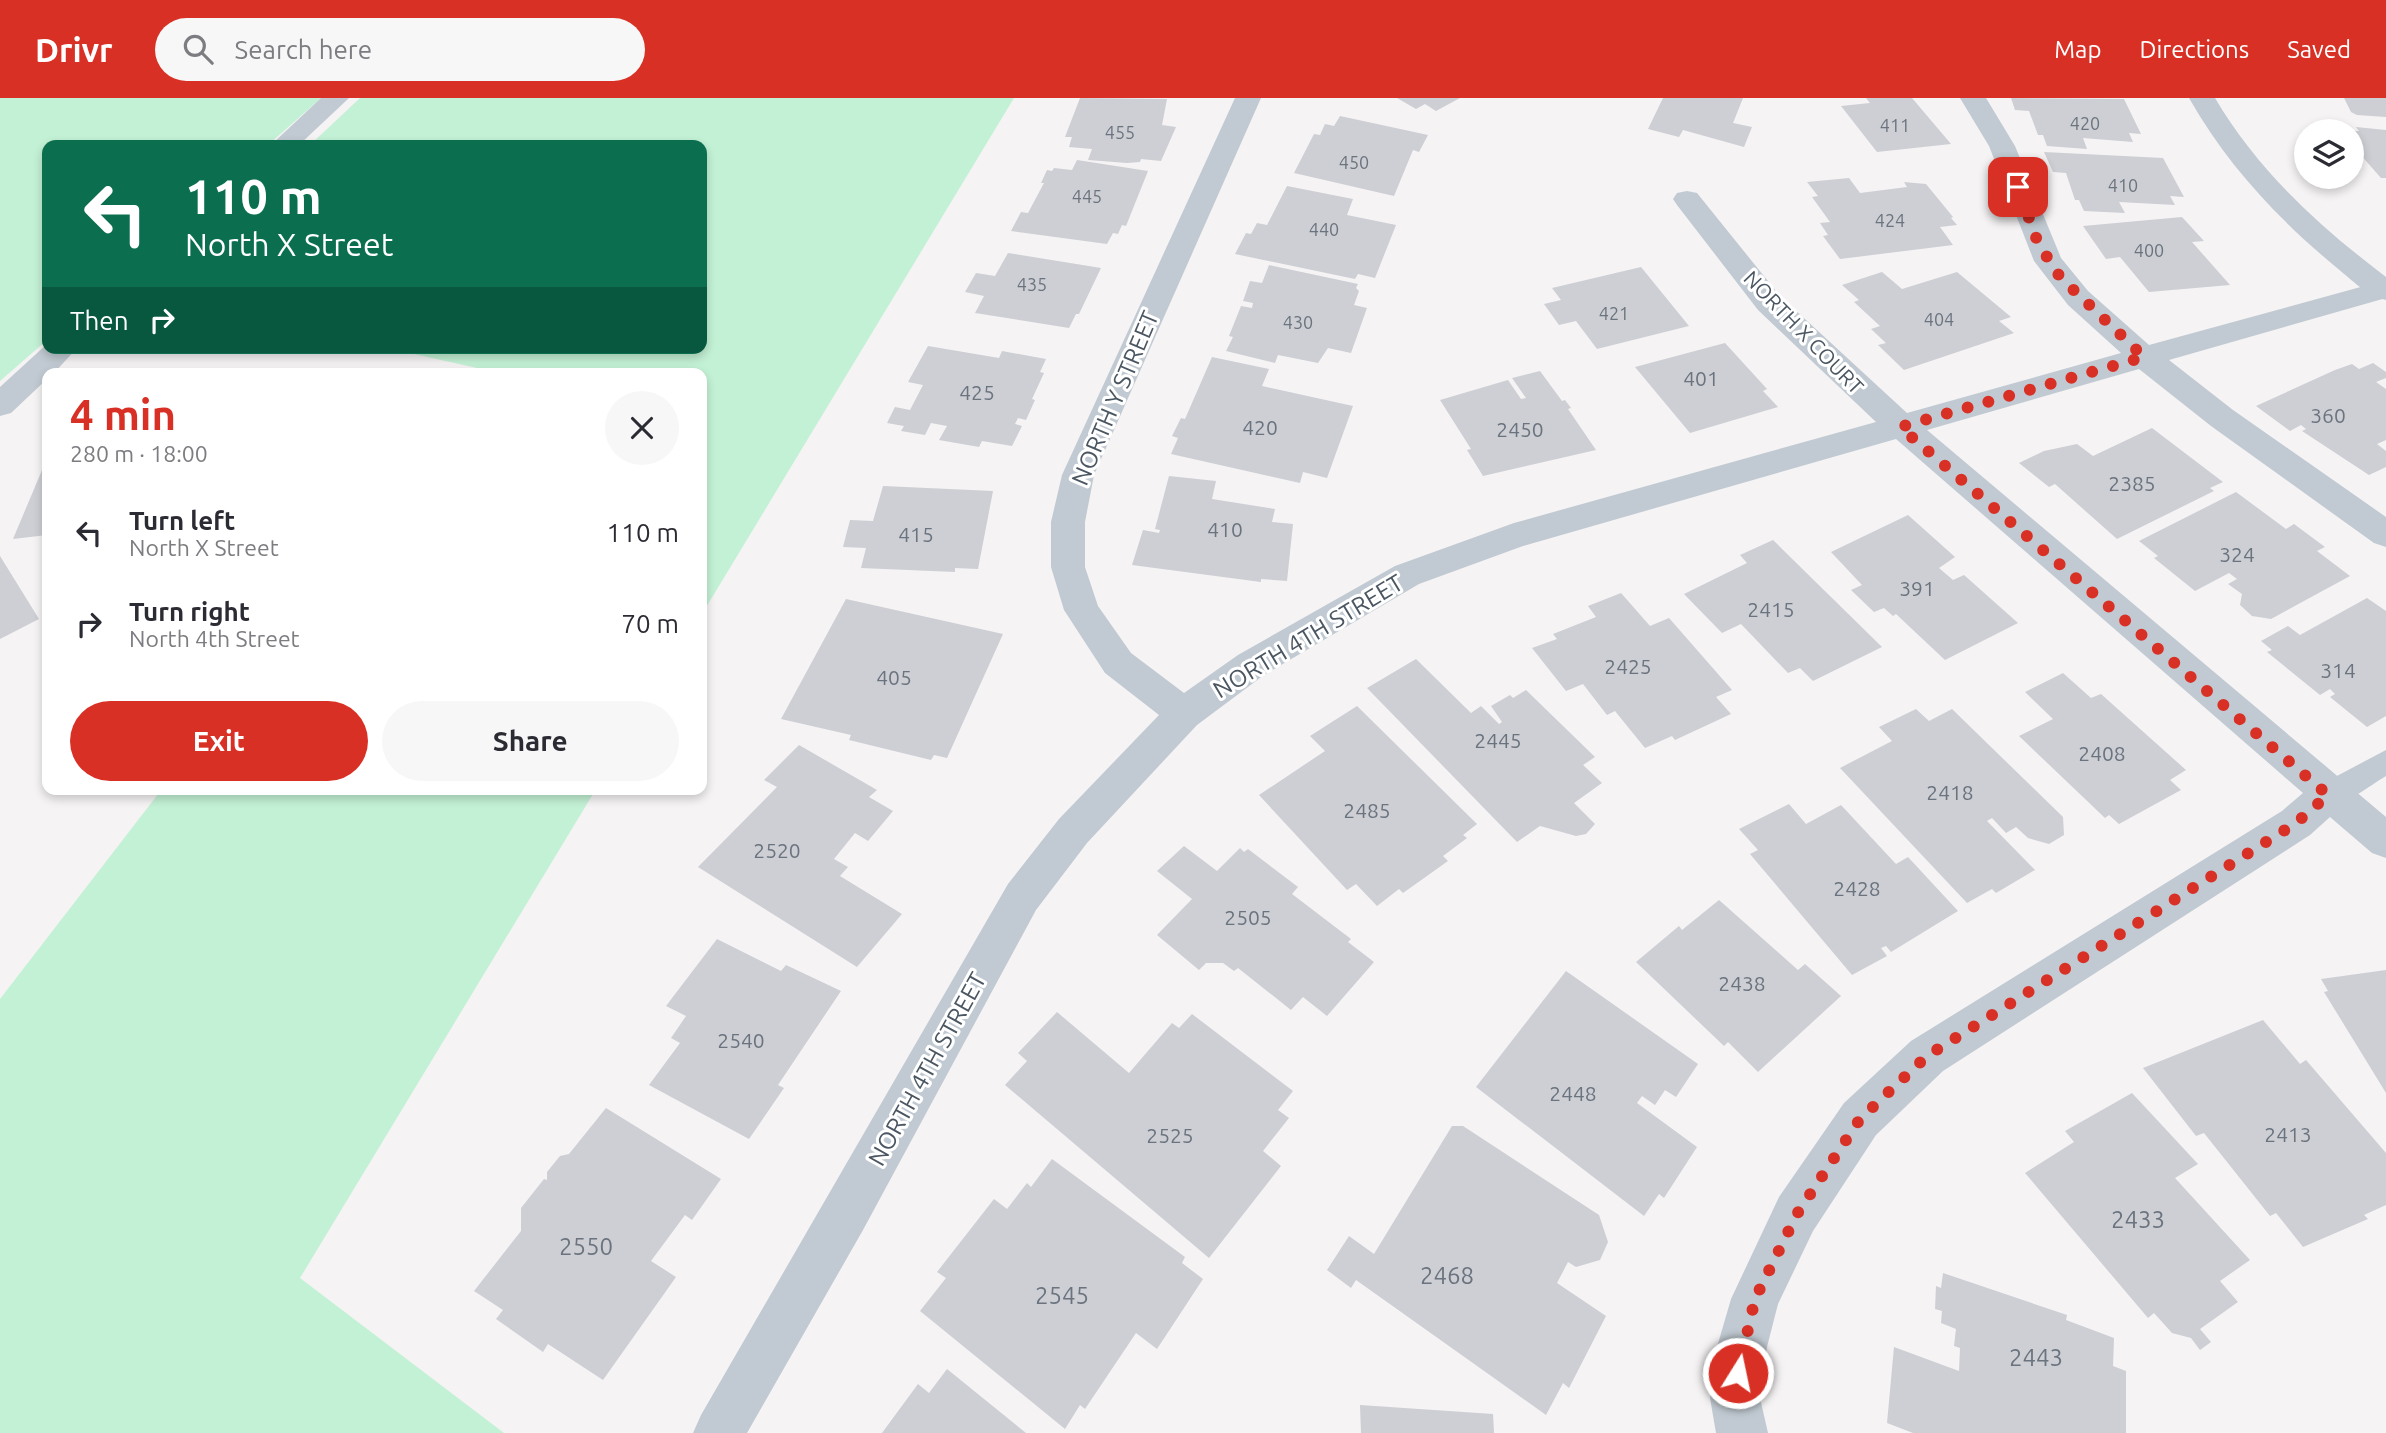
<!DOCTYPE html>
<html lang="en">
<head>
<meta charset="utf-8">
<style>
	body { margin:0; font-family:Ubuntu,sans-serif; background:#f7f7f7; color:#2b2b33; height:100vh; display:flex; flex-direction:column; font-size:26px; white-space:nowrap }
	* { box-sizing:border-box; margin:0 }
	p { font-size:23px; color:#7c7c81 }
	.icon { flex:none; width:38px; height:38px; fill:none; stroke:currentColor; stroke-width:2; stroke-linecap:round; stroke-linejoin:round }
	.map { position:relative; flex:1; overflow:hidden }
	.panel { position:absolute; left:42px; top:270px; width:665px; height:427px; display:flex; flex-direction:column; background:#fff; border-radius:14px; box-shadow:0 4px 10px #0003 }
	.panel>* { flex:none }
	.banner { position:absolute; left:42px; top:42px; width:665px; height:214px; border-radius:14px; box-shadow:0 4px 10px #0003; background:#0b6e4f; color:#fff; overflow:hidden }
	.controls { position:absolute; left:2294px; top:21px; display:grid; gap:14px }
	.controls a { display:grid; place-items:center; width:70px; height:70px; border-radius:50%; background:#fff; box-shadow:0 4px 10px #0003; font-size:35px }
	.pin { position:absolute; display:grid; place-items:center; width:60px; height:60px; color:#fff; margin:-30px; border-radius:14px; box-shadow:0 4px 10px #0006 }
	.me { position:absolute; width:77px; margin:-38px; rotate:10deg; stroke-linejoin:round; filter:drop-shadow(0 0 5px #0008) }
	.turn { display:flex; align-items:center; gap:24px; height:147px; padding:0 28px; font-size:32px }
	.turn .icon { width:91px; height:91px; stroke-width:2.5 }
	.turn b { display:block; font-size:49px; line-height:60px }
	.then { display:flex; align-items:center; height:66px; padding:0 28px; background:#0003; gap:14px; font-size:26px }
	.round { display:grid; place-items:center; flex:none; width:74px; height:74px; border-radius:37px; background:#f7f7f7 }
	.headline { display:flex; align-items:center; justify-content:space-between; height:119px; padding:0 28px }
	h1 { font-size:42px; font-weight:700; line-height:52px; color:#d93025 }
	.primary-button { display:flex; gap:14px; margin-top:auto; padding:14px 28px }
	.primary-button a { flex:1; height:80px; border-radius:42px; background:#d93025; color:#fff; font-size:28px; font-weight:700; line-height:80px; text-align:center }
	.primary-button a+a { background:#f7f7f7; color:#2b2b33 }
	ul { padding:0; list-style:none }
	li { display:flex; align-items:center; gap:21px; height:91px; padding:0 28px }
	li div { flex:1 }
	li b { display:block; font-size:26px }
	li em { font-style:normal }
	header { display:flex; align-items:center; gap:42px; box-sizing:border-box; height:98px; padding:0 35px; background:#d93025; color:#fff }
	header strong { font-size:33px }
	nav { display:flex; gap:38px; margin-inline-start:auto; font-size:24px }
	.search { width:490px; height:63px; background:#f7f7f7; display:flex; align-items:center; gap:18px; box-sizing:border-box; padding:0 24px; border-radius:38px; color:#7c7c81; font-size:26px }
	.map>svg:first-child { display:block }
	.green { fill:#c3f1d5 }
	.building { fill:#cdcfd5 }
	.lines { fill:none; stroke-linecap:round; stroke-linejoin:round }
	.service { fill:#c1cad2; fill-rule:evenodd }
	.minor { fill:#c1cad2; fill-rule:evenodd }
	.tertiary { fill:#c1cad2; fill-rule:evenodd }
	.route { stroke:#d93025; stroke-width:12; stroke-dasharray:0 21.6 }
	.labels { text-anchor:middle; dominant-baseline:central; stroke-width:6; stroke-linejoin:round; paint-order:stroke }
	.far-number-label { font-size:18px; fill:#6b747e }
	.far-street-label { font-size:21px; fill:#4a5661; stroke:#fff }
	.number-label { font-size:21px; fill:#6b747e }
	.street-label { font-size:24px; fill:#4a5661; stroke:#fff }
	.near-number-label { font-size:24px; fill:#6b747e }
</style>
</head>
<body>
<header>
<strong>Drivr</strong>
<div class="search"><svg class="icon" aria-label="search" viewBox="0 0 24 24"><circle cx="10" cy="10" r="6"/><path d="M15 15l6 6"/></svg>Search here</div>
<nav><a>Map</a><a>Directions</a><a>Saved</a></nav>
</header>
<div class="map">
<svg width="2386" height="1335" viewBox="0 0 2386 1335">
	<rect width="100%" height="100%" fill="#f5f3f3"/>
	<g class="green">
		<polygon points="0,0 321,0 268,47 47,47 47,242 0,283"/>
		<polygon points="360,0 1014,0 702,516 702,275 485,275 486,272 387,250 702,250 702,47 310,47"/>
		<polygon points="162,691 596,691 300,1180 504,1335 0,1335 0,901"/>
	</g>
	<g class="building">
		<polygon points="1080,0 1167,1 1162,27 1176,29 1161,63 1141,61 1140,64 1127,65 1088,62 1092,51 1069,49 1072,39 1065,39"/>
		<polygon points="1397,0 1460,0 1436,13 1425,6 1416,11"/>
		<polygon points="1663,0 1743,0 1733,25 1752,29 1744,49 1683,32 1679,39 1648,31"/>
		<polygon points="1866,0 1912,0 1951,46 1877,54 1841,8 1870,5"/>
		<polygon points="2011,0 2124,1 2141,36 2129,35 2133,44 2083,40 2087,51 2047,48 2043,37 2038,37 2029,13 2015,12"/>
		<polygon points="2344,0 2386,0 2386,19 2357,17 2351,14"/>
		<polygon points="1340,18 1428,37 1419,54 1413,52 1394,98 1294,75 1314,36 1320,37 1325,26 1334,28"/>
		<polygon points="2356,29 2386,32 2386,80 2381,80 2352,47 2352,33 2359,33"/>
		<polygon points="2044,54 2163,60 2184,99 2170,98 2175,107 2119,104 2125,115 2084,113 2079,102 2075,102 2066,75 2053,74"/>
		<polygon points="1077,62 1148,73 1126,128 1122,127 1118,136 1113,135 1107,146 1011,133 1021,114 1028,115 1044,85 1041,85 1047,72 1052,73 1054,70 1072,72"/>
		<polygon points="1849,80 1860,95 1907,89 1904,84 1926,86 1953,119 1951,120 1957,127 1940,129 1953,147 1840,161 1823,138 1828,137 1820,125 1830,124 1812,99 1818,98 1807,84"/>
		<polygon points="1287,88 1353,101 1347,117 1396,127 1375,180 1358,176 1355,181 1235,156 1246,135 1251,136 1257,125 1267,127"/>
		<polygon points="2182,119 2204,143 2192,144 2230,187 2149,194 2120,159 2106,161 2083,128"/>
		<polygon points="1008,155 1101,170 1079,216 1076,216 1069,230 975,215 984,198 965,194 976,175 995,178"/>
		<polygon points="1269,167 1358,186 1356,190 1359,193 1354,207 1367,210 1351,255 1328,250 1318,265 1278,257 1275,265 1226,253 1233,239 1229,238 1241,208 1252,210 1253,205 1243,203 1250,183 1262,185"/>
		<polygon points="1641,169 1689,228 1597,251 1576,223 1559,227 1544,206 1561,202 1552,190"/>
		<polygon points="1882,174 1902,191 1957,174 2011,219 1999,223 2014,235 1904,272 1878,247 1886,245 1871,231 1880,228 1854,204 1859,202 1842,187"/>
		<polygon points="1725,245 1767,291 1763,293 1778,309 1690,335 1635,269"/>
		<polygon points="928,248 999,260 1002,253 1046,261 1040,274 1044,275 1032,301 1035,302 1026,322 1018,320 1015,326 1022,328 1012,348 982,343 979,349 939,342 947,328 931,325 925,337 901,333 904,328 887,325 895,309 910,312 923,287 908,284"/>
		<polygon points="1212,259 1269,271 1262,288 1353,308 1327,380 1303,374 1300,385 1171,356 1178,340 1172,338 1181,320 1185,321"/>
		<polygon points="2373,265 2386,274 2386,280 2376,284 2386,291 2386,342 2377,346 2386,353 2386,369 2369,377 2302,333 2306,331 2301,327 2290,333 2256,308 2335,272 2352,266 2359,271"/>
		<polygon points="1540,273 1562,303 1565,302 1571,310 1568,311 1596,352 1483,378 1467,352 1471,351 1440,302 1508,282 1521,301 1526,300 1512,280"/>
		<polygon points="2152,330 2223,384 2210,390 2214,393 2117,441 2055,386 2049,389 2019,365 2044,353 2077,346 2093,358"/>
		<polygon points="47,364 47,437 13,441 45,365"/>
		<polygon points="1169,378 1216,383 1212,401 1275,411 1272,424 1293,426 1287,483 1261,481 1261,484 1132,467 1143,432 1159,435 1160,432 1155,431"/>
		<polygon points="883,388 993,393 978,471 955,470 955,474 861,470 866,450 843,449 850,422 873,423"/>
		<polygon points="2236,394 2286,431 2294,426 2325,449 2317,453 2350,478 2271,521 2252,518 2240,507 2242,496 2228,486 2237,481 2229,475 2195,493 2154,460 2158,458 2139,443"/>
		<polygon points="1908,417 1955,459 1939,470 1953,482 1964,477 2018,525 1945,562 1896,516 1893,518 1884,510 1874,514 1851,492 1862,487 1831,454"/>
		<polygon points="1773,442 1882,549 1813,583 1800,570 1788,575 1741,526 1722,535 1684,496 1747,465 1740,457"/>
		<polygon points="0,458 39,521 0,541"/>
		<polygon points="1621,495 1650,528 1669,520 1732,592 1716,599 1731,616 1675,642 1672,638 1645,650 1615,613 1607,617 1583,586 1566,593 1532,550 1557,541 1553,536 1596,519 1588,508"/>
		<polygon points="2367,500 2386,513 2386,618 2367,629 2330,599 2335,596 2330,591 2320,597 2267,554 2272,552 2261,543 2288,528 2300,537"/>
		<polygon points="846,501 1003,536 947,660 934,657 931,662 849,642 851,637 781,621"/>
		<polygon points="1416,561 1471,615 1481,608 1499,626 1502,624 1491,608 1510,597 1513,600 1526,592 1595,659 1583,667 1602,685 1574,705 1595,726 1586,736 1576,738 1540,728 1517,744 1367,590"/>
		<polygon points="2063,575 2091,600 2101,596 2186,672 2170,682 2181,692 2119,726 2109,717 2105,720 2019,638 2053,621 2025,594"/>
		<polygon points="1357,608 1477,726 1463,737 1467,740 1443,758 1448,763 1403,795 1399,791 1377,808 1356,786 1347,792 1259,697 1325,653 1310,638"/>
		<polygon points="1916,611 1929,623 1952,611 2063,719 2064,737 2049,746 2028,740 2016,729 2006,735 1992,720 1987,723 2035,772 1996,795 1992,791 1967,805 1840,670 1892,643 1879,629"/>
		<polygon points="799,647 877,692 869,699 893,713 868,743 855,735 834,761 848,769 840,778 902,816 857,869 698,769 777,689 764,682"/>
		<polygon points="1789,706 1806,726 1841,707 1896,766 1908,759 1958,813 1891,854 1886,848 1881,850 1887,858 1852,877 1750,756 1758,752 1739,731"/>
		<polygon points="1184,748 1217,773 1240,750 1244,754 1248,751 1298,789 1292,796 1351,841 1348,844 1374,864 1327,918 1303,899 1291,912 1238,870 1234,873 1223,865 1206,865 1199,872 1157,837 1192,801 1157,773"/>
		<polygon points="1719,802 1798,872 1805,866 1841,898 1758,974 1728,944 1724,948 1636,864 1679,828 1682,832"/>
		<polygon points="717,841 781,873 786,867 841,893 778,987 784,990 749,1041 649,987 680,945 671,940 686,918 666,908"/>
		<polygon points="2386,872 2386,995 2324,894 2328,893 2321,881"/>
		<polygon points="1566,873 1698,966 1676,999 1665,992 1655,1007 1642,998 1637,1005 1697,1049 1664,1100 1659,1096 1644,1118 1476,989"/>
		<polygon points="1057,914 1129,975 1172,925 1179,930 1192,916 1293,993 1278,1012 1289,1020 1263,1053 1281,1068 1209,1160 1005,987 1027,963 1018,955"/>
		<polygon points="2263,922 2300,966 2306,962 2386,1055 2386,1107 2364,1117 2368,1121 2303,1149 2276,1115 2270,1118 2204,1035 2196,1038 2143,970"/>
		<polygon points="2132,995 2198,1066 2175,1080 2250,1162 2220,1183 2238,1204 2200,1231 2211,1244 2200,1252 2191,1240 2172,1235 2154,1215 2148,1220 2025,1075 2074,1044 2065,1033"/>
		<polygon points="606,1010 721,1081 692,1122 685,1117 651,1163 676,1179 603,1282 548,1246 543,1254 496,1221 503,1212 474,1193 521,1133 521,1110 544,1081 547,1082 547,1074 560,1058 569,1056"/>
		<polygon points="1452,1028 1463,1028 1599,1117 1608,1144 1600,1162 1576,1169 1568,1164 1557,1185 1606,1218 1569,1290 1563,1285 1546,1317 1356,1182 1351,1190 1327,1172 1349,1138 1374,1156"/>
		<polygon points="1052,1061 1185,1159 1182,1165 1203,1181 1157,1251 1136,1235 1085,1311 1080,1307 1065,1331 920,1213 946,1180 937,1174 994,1101 1007,1111 1027,1085 1031,1089"/>
		<polygon points="1943,1175 2067,1217 2066,1222 2114,1240 2113,1268 2126,1273 2126,1335 1913,1335 1887,1325 1894,1249 1959,1273 1960,1250 1954,1248 1956,1231 1941,1225 1942,1213 1935,1211 1936,1188 1941,1190"/>
		<polygon points="947,1271 1026,1335 882,1335 918,1286 929,1295"/>
		<polygon points="1360,1307 1493,1316 1494,1335 1361,1335"/>
	</g>
	<g class="lines">
		<path class="service" d="M2386,652V678C2367,689 2340,713 2318,706L2314,697L2318,688Z"/>
		<g class="minor">
			<polygon points="321,0 349,0 299,47 271,47"/>
			<polygon points="1235,0 1261,0 1094,377 1085,424 1085,469 1098,508 1131,555 1184,595 1238,557 1395,468 1514,425 1876,324 1758,212 1677,107 1673,101 1677,95 1687,93 1697,95 1780,198 1907,315 2121,255 2068,207 2034,163 1989,48 1960,0 1986,0 2015,48 2061,160 2088,193 2149,247 2386,182 2386,200 2169,262 2233,312 2386,419 2386,449 2374,445 2211,328 2139,271 1927,332 2386,719 2386,760 2372,755 2330,719 2310,737 1943,973 1876,1037 1813,1133 1778,1206 1767,1249 1760,1300 1768,1335 1716,1335 1710,1300 1717,1249 1731,1201 1779,1099 1844,1005 1911,943 2282,713 2303,695 1896,341 1523,448 1419,486 1264,577 1197,627 1087,745 1036,812 863,1132 747,1335 693,1335 701,1317 1008,786 1059,721 1159,617 1105,575 1064,512 1051,469 1051,424 1062,377"/>
			<polygon points="47,246 47,250 77,250 54,275 47,275 47,281 11,315 0,318 0,289"/>
		</g>
		<path class="tertiary" d="M2189,0H2215C2258,73 2319,128 2386,179V202C2367,198 2352,182 2337,170C2278,121 2227,67 2189,0Z"/>
	</g>
	<g class="lines">
		<polyline class="route" points="1738,1275 1755,1201 1797,1116 1860,1021 1927,958 2296,725 2328,697 1900,329 2144,259 2060,179 2038,145 2018,89"/>
	</g>
	<g class="labels">
		<g class="far-number-label">
			<text x="2085" y="25">420</text>
			<text x="1895" y="27">411</text>
			<text x="1120" y="34">455</text>
			<text x="1354" y="64">450</text>
			<text x="2123" y="87">410</text>
			<text x="1087" y="98">445</text>
			<text x="1890" y="122">424</text>
			<text x="1324" y="131">440</text>
			<text x="2149" y="152">400</text>
			<text x="1032" y="186">435</text>
			<text x="1614" y="215">421</text>
			<text x="1939" y="221">404</text>
			<text x="1298" y="224">430</text>
		</g>
		<g class="far-street-label">
			<text transform="translate(1804 234) rotate(46)">NORTH X COURT</text>
		</g>
		<g class="number-label">
			<text x="1701" y="280">401</text>
			<text x="977" y="294">425</text>
			<text x="2328" y="317">360</text>
			<text x="1260" y="329">420</text>
			<text x="1520" y="331">2450</text>
			<text x="2132" y="385">2385</text>
			<text x="1225" y="431">410</text>
			<text x="916" y="436">415</text>
			<text x="2237" y="456">324</text>
			<text x="1917" y="490">391</text>
			<text x="1771" y="511">2415</text>
			<text x="1628" y="568">2425</text>
			<text x="2338" y="572">314</text>
			<text x="894" y="579">405</text>
			<text x="1498" y="642">2445</text>
			<text x="2102" y="655">2408</text>
			<text x="1950" y="694">2418</text>
			<text x="1367" y="712">2485</text>
			<text x="777" y="752">2520</text>
			<text x="1857" y="790">2428</text>
			<text x="1248" y="819">2505</text>
			<text x="1742" y="885">2438</text>
			<text x="741" y="942">2540</text>
			<text x="1573" y="995">2448</text>
			<text x="2288" y="1036">2413</text>
			<text x="1170" y="1037">2525</text>
		</g>
		<g class="street-label">
			<text transform="translate(1115 300) rotate(-67)">NORTH Y STREET</text>
			<text transform="translate(1308 538) rotate(-31)">NORTH 4TH STREET</text>
			<text transform="translate(927 971) rotate(-61)">NORTH 4TH STREET</text>
		</g>
		<g class="near-number-label">
			<text x="2138" y="1121">2433</text>
			<text x="586" y="1148">2550</text>
			<text x="1447" y="1177">2468</text>
			<text x="1062" y="1197">2545</text>
			<text x="2036" y="1259">2443</text>
		</g>
	</g>
</svg>
<div class="controls">
<a><svg class="icon" aria-label="layers" viewBox="0 0 24 24"><path d="M12 4l9 5-9 5-9-5zM3 14l9 5 9-5"/></svg></a>
</div>
<div class="pin" style="left:2018px;top:89px;background:#d93025"><svg class="icon" aria-label="arrive" viewBox="0 0 24 24"><path d="M6 21V4h12l-3 4 3 4H6"/></svg></div>
<svg class="me" style="left:1738px;top:1275px" viewBox="-20 -20 40 40"><circle r="17" fill="#d93025" stroke="#fff" stroke-width="3"/><path d="M0-11L8 9 0 5-8 9z" fill="#fff"/></svg>
<div class="banner">
<div class="turn"><svg class="icon" aria-label="left" viewBox="0 0 24 24"><path d="M17 20v-9H6M10 6l-5 5 5 5"/></svg><div><b>110 m</b>North X Street</div></div>
<div class="then">Then<svg class="icon" aria-label="right" viewBox="0 0 24 24"><path d="M7 20v-9h11M14 6l5 5-5 5"/></svg></div>
</div>
<section class="panel">
<div class="headline"><div><h1>4 min</h1><p>280 m · 18:00</p></div><a class="round"><svg class="icon" aria-label="close" viewBox="0 0 24 24"><path d="M6 6l12 12M18 6L6 18"/></svg></a></div>
<ul>
<li><svg class="icon" aria-label="left" viewBox="0 0 24 24"><path d="M17 20v-9H6M10 6l-5 5 5 5"/></svg><div><b>Turn left</b><p>North X Street</p></div><em>110 m</em></li>
<li><svg class="icon" aria-label="right" viewBox="0 0 24 24"><path d="M7 20v-9h11M14 6l5 5-5 5"/></svg><div><b>Turn right</b><p>North 4th Street</p></div><em>70 m</em></li>
</ul>
<div class="primary-button"><a>Exit</a><a>Share</a></div>
</section>
</div>
</body>
</html>
